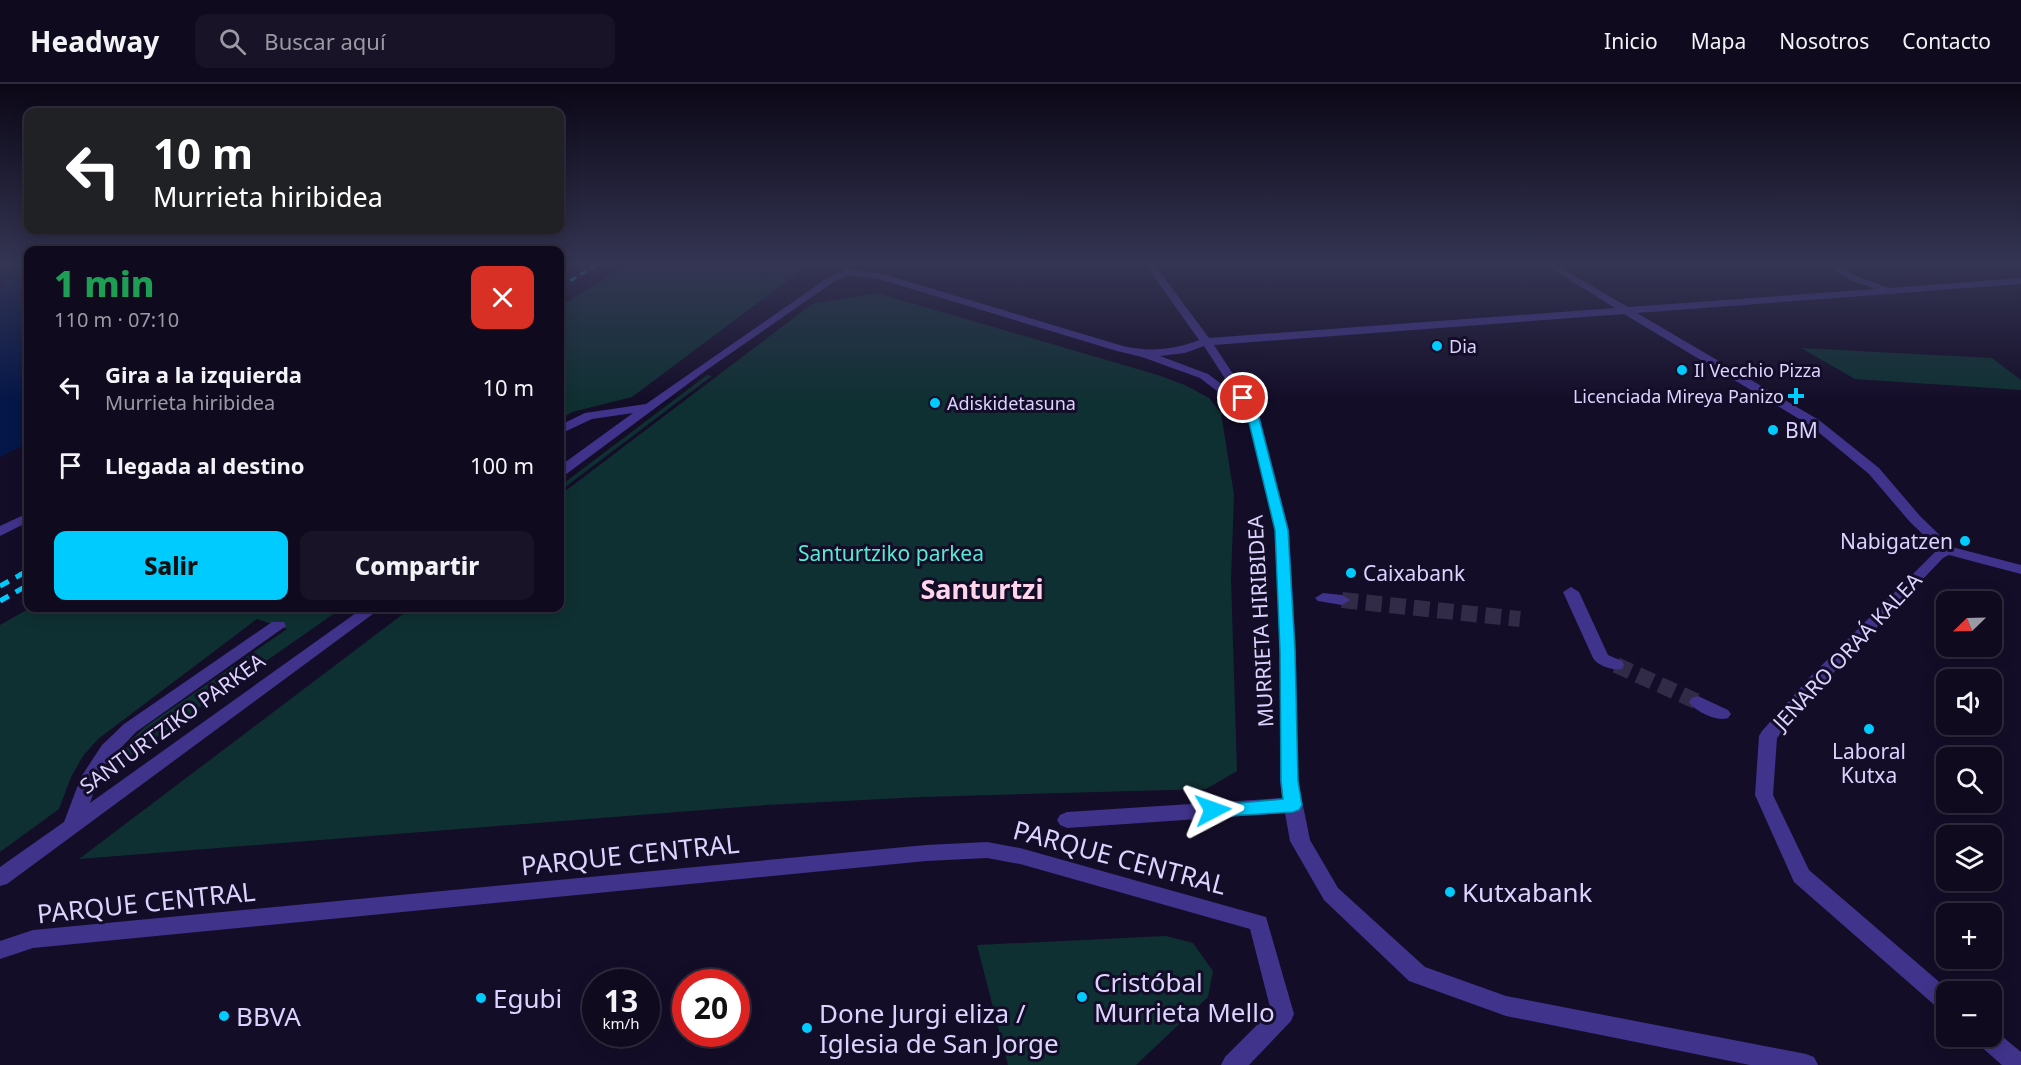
<!DOCTYPE html>
<html lang="es">
<head>
<meta charset="utf-8">
<style>
	body { margin:0; font-family:"Noto Sans",sans-serif; background:#181327; color:#f1f3f6; height:100vh; display:flex; flex-direction:column; font-size:22px; white-space:nowrap }
	* { box-sizing:border-box; margin:0 }
	p { font-size:20px; color:#9b9aa4 }
	.icon { flex:none; width:33px; height:33px; fill:none; stroke:currentColor; stroke-width:2; stroke-linecap:round; stroke-linejoin:round }
	.map { position:relative; flex:1; overflow:hidden }
	.drawer { position:absolute; left:24px; top:162px; width:540px; height:366px; display:flex; flex-direction:column; background:#0f0a1e; border-radius:12px; box-shadow:0 3px 15px #0003,0 0 0 2px #2f2b3c }
	.drawer>* { flex:none }
	.guide { position:absolute; left:24px; top:24px; width:540px; height:126px; border-radius:12px; box-shadow:0 3px 15px #0003,0 0 0 2px #2f2b3c; background:#202124; color:#fff; overflow:hidden }
	.needle { width:39px; rotate:247deg }
	.tools { position:absolute; left:1936px; top:507px; display:grid; gap:12px }
	.tools a { display:grid; place-items:center; width:66px; height:66px; border-radius:12px; background:#0f0a1e; box-shadow:0 3px 15px #0003,0 0 0 2px #2f2b3c; font-size:30px }
	.speed { position:absolute; left:582px; top:885px; display:flex; gap:12px; font-size:30px; font-weight:700; text-align:center }
	.speed>* { display:grid; place-content:center; width:78px; height:78px; border-radius:50%; background:#0f0a1e; box-shadow:0 3px 15px #0003,0 0 0 2px #2f2b3c; line-height:1 }
	.speed small { font-size:15px; font-weight:400 }
	.speed .limit { border:9px solid #d22; background:#fff; color:#111 }
	.pin { position:absolute; display:grid; place-items:center; width:51px; height:51px; color:#fff; margin:-26px; border:3px solid #fff; border-radius:50%; box-shadow:0 2px 6px #0007 }
	.me { position:absolute; width:66px; margin:-33px; rotate:86deg; stroke-linejoin:round; filter:drop-shadow(0 0 4px #0008) }
	.turn { display:flex; align-items:center; gap:21px; height:126px; padding:0 30px; font-size:27px }
	.turn .icon { width:78px; height:78px; stroke-width:2.5 }
	.turn b { display:block; font-size:42px; line-height:51px }
	.round { display:grid; place-items:center; flex:none; width:63px; height:63px; border-radius:12px; background:#181327 }
	.summary { display:flex; align-items:center; justify-content:space-between; height:102px; padding:0 30px }
	h1 { font-size:36px; font-weight:800; line-height:45px; color:#1e9e55 }
	.primary-button { display:flex; gap:12px; margin-top:auto; padding:12px 30px }
	.primary-button a { flex:1; height:69px; border-radius:12px; background:#00cbfe; color:#111; font-size:24px; font-weight:800; line-height:69px; text-align:center }
	.primary-button a+a { background:#181327; color:#f1f3f6 }
	ul { padding:0; list-style:none }
	li { display:flex; align-items:center; gap:18px; height:78px; padding:0 30px }
	li div { flex:1 }
	li b { display:block; font-size:22px }
	li em { font-style:normal }
	header { display:flex; align-items:center; gap:36px; box-sizing:border-box; height:84px; padding:0 30px; background:#0f0a1e; border-bottom:2px solid #2f2b3c }
	header strong { font-size:28px }
	nav { display:flex; gap:33px; margin-inline-start:auto; font-size:21px }
	.search { width:420px; height:54px; background:#181327; display:flex; align-items:center; gap:15px; box-sizing:border-box; padding:0 21px; border-radius:12px; color:#9b9aa4; font-size:22px }
	.map>svg:first-child { display:block }
	.green { fill:#0f3032 }
	.water { fill:#051748 }
	.lines { fill:none; stroke-linecap:round; stroke-linejoin:round }
	.minor-tunnel { stroke:#322b48; stroke-width:16; stroke-dasharray:16 8; stroke-linecap:butt }
	.minor { fill:#40338b; fill-rule:evenodd }
	.rail-far2 { stroke:#00cbfe; stroke-width:3; stroke-dasharray:7 5; stroke-linecap:butt }
	.rail-far1 { stroke:#00cbfe; stroke-width:4; stroke-dasharray:8 7; stroke-linecap:butt }
	.rail { stroke:#00cbfe; stroke-width:5; stroke-dasharray:10 8; stroke-linecap:butt }
	.route { fill:#00cbfe; stroke:#0084a5; stroke-width:1.5 }
	.poi-dot { fill:#00cbfe; stroke:#140d28; stroke-width:2 }
	.labels { text-anchor:middle; dominant-baseline:central; stroke-width:6; stroke-linejoin:round; paint-order:stroke }
	.far-poi-label { font-size:18px; fill:#ddd3ff; stroke:#140d28; text-anchor:start }
	.poi-label { font-size:21px; fill:#ddd3ff; stroke:#140d28; text-anchor:start }
	.park-label { font-size:21px; fill:#54ebd4; stroke:#140d28 }
	.street-label { font-size:21px; fill:#ddd3ff; stroke:#140d28 }
	.near-street-label { font-size:26px; fill:#ddd3ff; stroke:#140d28 }
	.near-poi-label { font-size:26px; fill:#ddd3ff; stroke:#140d28; text-anchor:start }
	.district-label { font-size:27px; font-weight:bold; fill:#ffd5ec; stroke:#140d28 }
</style>
</head>
<body>
<header>
<strong>Headway</strong>
<div class="search"><svg class="icon" aria-label="search" viewBox="0 0 24 24"><circle cx="10" cy="10" r="6"/><path d="M15 15l6 6"/></svg>Buscar aquí</div>
<nav><a>Inicio</a><a>Mapa</a><a>Nosotros</a><a>Contacto</a></nav>
</header>
<div class="map">
<svg width="2021" height="981" viewBox="0 0 2021 981">
	<rect width="100%" height="100%" fill="#140d28"/>
	<g class="green">
		<polygon points="628,180 782,180 807,182 632,313 572,328 560,336 560,222"/>
		<polygon points="877,209 1158,291 1185,301 1209,314 1221,329 1234,411 1231,495 1237,687 1206,705 922,713 766,721 79,775 411,524 560,524 560,411 812,220"/>
		<polygon points="1801,264 1992,274 2021,296 2021,306 1855,295"/>
		<polygon points="707,291 712,292 560,407 560,402"/>
		<polygon points="30,524 342,524 117,681 131,656 145,643 287,545 257,535 98,655 83,672 71,693 59,725 0,768 0,541"/>
		<polygon points="1166,852 1193,859 1213,887 1208,913 1136,981 1008,981 977,861"/>
	</g>
	<polygon class="water" points="0,180 28,180 28,359 0,373 0,206 3,197 0,195"/>
	<g class="lines">
		<g class="minor-tunnel">
			<polyline points="1342,516 1520,535"/>
			<polyline points="1616,581 1698,618"/>
		</g>
		<g class="minor">
			<path d="M1145,180H1154L1209,254L1615,224L1544,180H1554L1628,223L1876,205L1850,196L1826,180H1836L1856,192L1889,204L2021,194V200L1637,229L1819,336L1879,384L1920,432L1952,463L2021,481V490L1949,471L1943,474L1821,602L1777,654L1773,711L1809,786L1951,908H1947V928L1939,925L1794,798L1755,711L1759,652L1762,647L1809,594L1938,465L1910,438L1869,390L1811,342L1624,230L1214,261L1259,330L1289,446L1296,568L1298,697L1310,756L1338,804L1425,883L1506,912L1806,970L1814,973L1818,981H1750L1506,932L1409,897L1324,816L1290,757L1285,729L1067,744L1060,741L1057,736L1060,731L1067,728L1282,714L1280,697V568L1275,446L1247,330L1200,294L1142,273L1117,267L879,195L848,191L832,199L708,285L565,391L560,392V382L633,329L592,335L560,350V341L585,329L646,320L826,195L847,185L883,190L1123,262C1149,268 1174,266 1199,256ZM1204,262L1235,310L1208,290L1160,272L1185,269Z"/>
			<polygon points="28,429 28,438 0,452 0,442"/>
			<path d="M1571,503L1579,508L1608,571L1622,577L1624,581L1622,585C1613,587 1598,582 1593,574L1563,508Z"/>
			<polygon points="1323,509 1342,511 1350,516 1342,521 1318,517 1315,514"/>
			<polygon points="363,524 381,524 7,800 0,802 0,783 64,738 81,693 102,661 124,640 272,538 284,538 286,542 136,648 114,671 97,699 90,719"/>
			<path d="M1698,612L1728,626L1731,630L1728,634C1717,638 1696,628 1689,618L1692,614Z"/>
			<polygon points="987,758 1020,764 1266,833 1294,930 1291,937 1249,981 1221,981 1225,973 1271,927 1250,845 1020,780 987,774 926,777 33,864 0,875 0,857 33,846 926,761"/>
			<polygon points="1992,944 2021,968 2021,981 2002,981 1978,960 1975,952 1992,952"/>
		</g>
		<g class="rail-far2">
			<polyline points="560,188 574,180"/>
			<polyline points="560,203 598,180"/>
		</g>
		<polyline class="rail-far1" points="19,491 28,486"/>
		<g class="rail">
			<polyline points="0,502 22,490"/>
			<polyline points="0,517 28,501"/>
		</g>
	</g>
	<linearGradient id="sky" x2="0" y2="1"><stop stop-color="#0b0716"/><stop offset="0.57" stop-color="#343553"/><stop offset="1" stop-color="#343553" stop-opacity="0"/></linearGradient>
	<rect width="2021" height="317" fill="url(#sky)"/>
	<polygon class="route" points="1243,311 1247,312 1258,330 1288,446 1295,567 1298,697 1302,721 1299,726 1293,728 1213,733 1207,731 1204,726 1207,722 1283,715 1281,697 1280,567 1275,446 1247,330 1238,314"/>
	<g class="poi-dot">
		<circle cx="1437" cy="262" r="6"/>
		<circle cx="1682" cy="286" r="6"/>
		<path d="M1793 303h6v6h6v6h-6v6h-6v-6h-6v-6h6z"/>
		<circle cx="935" cy="319" r="6"/>
		<circle cx="1773" cy="346" r="6"/>
		<circle cx="1965" cy="457" r="6"/>
		<circle cx="1351" cy="489" r="6"/>
		<circle cx="1869" cy="645" r="6"/>
		<circle cx="1450" cy="808" r="6"/>
		<circle cx="1082" cy="913" r="6"/>
		<circle cx="481" cy="914" r="6"/>
		<circle cx="224" cy="932" r="6"/>
		<circle cx="807" cy="944" r="6"/>
	</g>
	<g class="labels">
		<g class="far-poi-label">
			<text x="1449" y="262">Dia</text>
			<text x="1694" y="286">Il Vecchio Pizza</text>
			<text x="1784" y="312" text-anchor="end">Licenciada Mireya Panizo</text>
			<text x="947" y="319">Adiskidetasuna</text>
		</g>
		<g class="poi-label">
			<text x="1785" y="346">BM</text>
			<text x="1953" y="457" text-anchor="end">Nabigatzen</text>
			<text x="1363" y="489">Caixabank</text>
			<text x="1869" y="667" text-anchor="middle">Laboral<tspan x="1869" dy="24">Kutxa</tspan></text>
		</g>
		<g class="park-label">
			<text x="891" y="469">Santurtziko parkea</text>
		</g>
		<g class="street-label">
			<text transform="translate(1260 537) rotate(-93)">MURRIETA HIRIBIDEA</text>
			<text transform="translate(1847 567) rotate(-47)">JENARO ORAÁ KALEA</text>
			<text transform="translate(172 639) rotate(-36)">SANTURTZIKO PARKEA</text>
		</g>
		<g class="near-street-label">
			<text transform="translate(630 770) rotate(-6)">PARQUE CENTRAL</text>
			<text transform="translate(1120 773) rotate(15)">PARQUE CENTRAL</text>
			<text transform="translate(146 818) rotate(-6)">PARQUE CENTRAL</text>
		</g>
		<g class="near-poi-label">
			<text x="1462" y="808">Kutxabank</text>
			<text x="1094" y="898">Cristóbal<tspan x="1094" dy="30">Murrieta Mello</tspan></text>
			<text x="493" y="914">Egubi</text>
			<text x="819" y="929">Done Jurgi eliza /<tspan x="819" dy="30">Iglesia de San Jorge</tspan></text>
			<text x="236" y="932">BBVA</text>
		</g>
		<g class="district-label">
			<text x="982" y="504">Santurtzi</text>
		</g>
	</g>
</svg>
<div class="tools">
<a><svg class="needle" viewBox="-14 -14 28 28"><path d="M0-13l5 13h-10z" fill="#e53935"/><path d="M0 13l5-13h-10z" fill="#9b9aa4"/></svg></a>
<a><svg class="icon" aria-label="sound" viewBox="0 0 24 24"><path d="M4 9h4l5-4v14l-5-4H4zM17 9q2 3 0 6"/></svg></a>
<a><svg class="icon" aria-label="search" viewBox="0 0 24 24"><circle cx="10" cy="10" r="6"/><path d="M15 15l6 6"/></svg></a>
<a><svg class="icon" aria-label="layers" viewBox="0 0 24 24"><path d="M12 4l9 5-9 5-9-5zM3 14l9 5 9-5"/></svg></a>
<a>+</a>
<a>−</a>
</div>
<div class="speed"><div>13<small>km/h</small></div><div class="limit">20</div></div>
<div class="pin" style="left:1243px;top:314px;background:#d93025"><svg class="icon" aria-label="arrive" viewBox="0 0 24 24"><path d="M6 21V4h12l-3 4 3 4H6"/></svg></div>
<svg class="me" style="left:1213px;top:726px" viewBox="-20 -20 40 40"><path d="M0-17L14 15 0 8-14 15z" fill="#00cbfe" stroke="#fff" stroke-width="4"/></svg>
<div class="guide">
<div class="turn"><svg class="icon" aria-label="left" viewBox="0 0 24 24"><path d="M17 20v-9H6M10 6l-5 5 5 5"/></svg><div><b>10 m</b>Murrieta hiribidea</div></div>
</div>
<section class="drawer">
<div class="summary"><div><h1>1 min</h1><p>110 m · 07:10</p></div><a class="round" style="background:#d93025;color:#fff"><svg class="icon" aria-label="close" viewBox="0 0 24 24"><path d="M6 6l12 12M18 6L6 18"/></svg></a></div>
<ul>
<li><svg class="icon" aria-label="left" viewBox="0 0 24 24"><path d="M17 20v-9H6M10 6l-5 5 5 5"/></svg><div><b>Gira a la izquierda</b><p>Murrieta hiribidea</p></div><em>10 m</em></li>
<li><svg class="icon" aria-label="arrive" viewBox="0 0 24 24"><path d="M6 21V4h12l-3 4 3 4H6"/></svg><div><b>Llegada al destino</b></div><em>100 m</em></li>
</ul>
<div class="primary-button"><a>Salir</a><a>Compartir</a></div>
</section>
</div>
</body>
</html>
